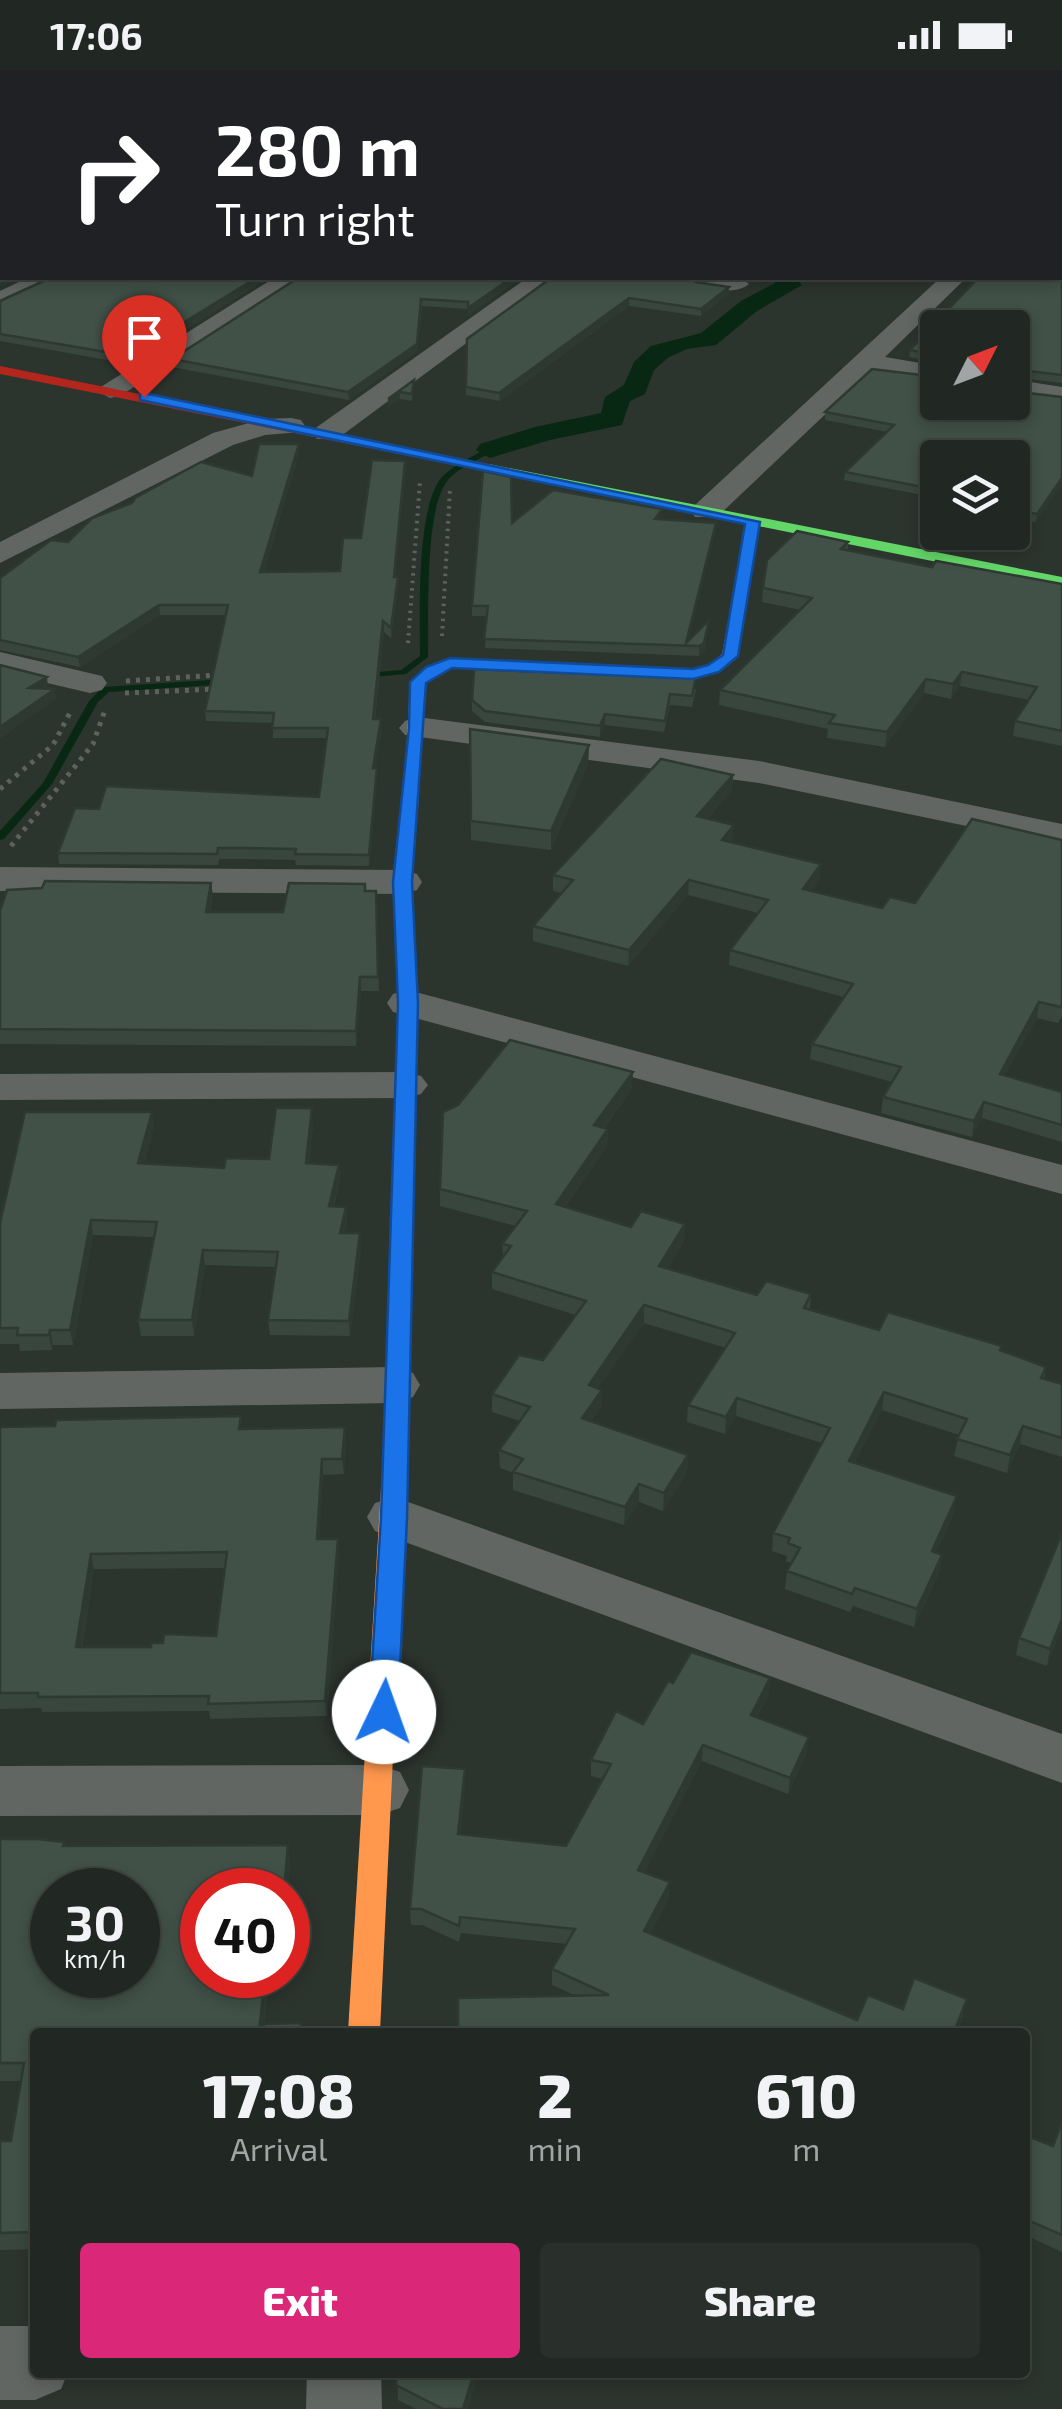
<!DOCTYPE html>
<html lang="en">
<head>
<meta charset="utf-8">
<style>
	body { margin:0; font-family:"Exo 2",sans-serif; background:#292f2a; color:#f1f3f6; height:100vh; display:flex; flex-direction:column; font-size:38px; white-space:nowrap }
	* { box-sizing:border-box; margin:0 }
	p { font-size:32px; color:#a2a5a5 }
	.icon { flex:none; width:55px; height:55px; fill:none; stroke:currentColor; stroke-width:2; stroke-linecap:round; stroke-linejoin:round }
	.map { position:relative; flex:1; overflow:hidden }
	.details { position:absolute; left:30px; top:1958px; width:1000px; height:350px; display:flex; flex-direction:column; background:#212722; border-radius:10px; box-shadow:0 5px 15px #0003,0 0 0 2px #3e4440 }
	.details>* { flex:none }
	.banner { position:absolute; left:0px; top:0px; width:1062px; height:210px; box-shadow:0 5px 15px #0003,0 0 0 2px #3e4440; background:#202124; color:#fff; overflow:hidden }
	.needle { width:65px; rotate:48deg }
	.controls { position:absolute; left:920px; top:240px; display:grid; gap:20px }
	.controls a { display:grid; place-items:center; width:110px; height:110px; border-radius:10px; background:#212722; box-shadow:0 5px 15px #0003,0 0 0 2px #3e4440; font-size:50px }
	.speed { position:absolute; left:30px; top:1798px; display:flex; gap:20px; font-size:50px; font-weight:700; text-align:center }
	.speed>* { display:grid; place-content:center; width:130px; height:130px; border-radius:50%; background:#212722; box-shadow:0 5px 15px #0003,0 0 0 2px #3e4440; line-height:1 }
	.speed small { font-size:25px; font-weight:400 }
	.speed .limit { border:15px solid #d22; background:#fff; color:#111 }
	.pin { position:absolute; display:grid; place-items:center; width:85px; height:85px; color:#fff; margin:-102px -42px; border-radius:50% 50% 50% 0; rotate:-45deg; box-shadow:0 0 10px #0007 }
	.pin .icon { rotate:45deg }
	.me { position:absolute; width:110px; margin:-55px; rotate:3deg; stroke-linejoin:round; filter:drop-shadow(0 0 8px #0008) }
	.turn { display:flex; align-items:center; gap:35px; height:210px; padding:0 50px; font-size:45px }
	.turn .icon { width:130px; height:130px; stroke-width:2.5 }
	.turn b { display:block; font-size:70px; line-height:85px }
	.eta { display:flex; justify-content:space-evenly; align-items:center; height:170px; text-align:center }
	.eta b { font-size:60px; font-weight:800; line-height:70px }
	.action { display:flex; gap:20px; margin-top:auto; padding:20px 50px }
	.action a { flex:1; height:115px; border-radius:10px; background:#db2777; color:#fff; font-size:40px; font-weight:800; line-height:115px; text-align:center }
	.action a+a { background:#292f2a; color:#f1f3f6 }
	.status { display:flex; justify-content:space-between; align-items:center; height:70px; padding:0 50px; background:#212722; direction:ltr }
	.status svg { height:28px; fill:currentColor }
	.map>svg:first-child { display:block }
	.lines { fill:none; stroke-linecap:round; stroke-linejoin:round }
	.stream { fill:#092814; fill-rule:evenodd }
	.canal { fill:#092814; fill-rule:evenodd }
	.path-far1 { stroke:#5d625e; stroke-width:4; stroke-dasharray:2.5 5; stroke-linecap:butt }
	.path { stroke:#5d625e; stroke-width:5; stroke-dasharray:4 6; stroke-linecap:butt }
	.street { fill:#626663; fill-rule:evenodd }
	.fast { fill:#63d668; fill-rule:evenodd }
	.slow { fill:#ff974d; fill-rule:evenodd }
	.jam { fill:#b3261e; fill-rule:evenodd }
	.wall { fill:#38463d; fill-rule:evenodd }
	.shaded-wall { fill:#2e3932 }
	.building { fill:#415147; stroke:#2e3932; stroke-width:2.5; fill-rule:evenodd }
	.route { fill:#1a73e8; stroke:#114b97; stroke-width:2.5 }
</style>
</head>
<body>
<div class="status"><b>17:06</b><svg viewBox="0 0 49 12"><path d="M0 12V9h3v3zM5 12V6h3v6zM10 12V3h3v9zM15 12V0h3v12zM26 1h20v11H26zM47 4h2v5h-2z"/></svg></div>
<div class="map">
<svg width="1062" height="2339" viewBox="0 0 1062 2339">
	<rect width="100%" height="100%" fill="#2c342e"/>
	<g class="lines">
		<g class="stream">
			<path d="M487,378L494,380C480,390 460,396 448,410C424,438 429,548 428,587L406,604L362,608L361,606L365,603L401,600L420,586C420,545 416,440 441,408C453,395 472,387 487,378Z"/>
			<polygon points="225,609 228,610 228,614 109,622 98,632 52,714 4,769 0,770 0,761 43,713 89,631 103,617"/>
		</g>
		<g class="canal">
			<polygon points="1062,53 1062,65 1060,66 1060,54"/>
			<polygon points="772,208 796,208 802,215 757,241 716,275 687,279 669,287 654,300 645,324 630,331 622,355 550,370 490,388 476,380 480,374 535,357 601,343 605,327 624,315 634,292 651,276 701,263 741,231 775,213"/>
		</g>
		<g class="path-far1">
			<polyline points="442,566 450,418"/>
			<polyline points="408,573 420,411"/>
		</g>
		<g class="path">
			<polyline points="126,611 218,605"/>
			<polyline points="125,623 217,619"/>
			<polyline points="0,719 53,675 72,639"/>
			<polyline points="11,776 93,674 105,640"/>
		</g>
		<g class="street">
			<polygon points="0,23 2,24 2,36 0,36"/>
			<rect x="1060" y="23" width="2" height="13"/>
			<polygon points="1062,102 1062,116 1060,117 1060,103"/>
			<polygon points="1060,196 1062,196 1062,211 1051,208 1060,208"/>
			<polygon points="27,208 57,208 0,238 0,221"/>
			<polygon points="274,208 302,208 120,326 110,328 96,320"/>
			<polygon points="527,208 554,208 337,369 317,369 313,363 317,357"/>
			<path d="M683,208H741L749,214C736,226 696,220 683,208Z"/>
			<polygon points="940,208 966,208 885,287 938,296 938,312 871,301 717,447 695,447 691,441 695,435"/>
			<polygon points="1012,309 1062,317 1062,333 1012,325"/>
			<polygon points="291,348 301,350 305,356 301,362 265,365 233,375 0,493 0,472 213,363 263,349"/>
			<polygon points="0,582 102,606 107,613 102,620 90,623 0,602"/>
			<polygon points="417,647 759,691 1062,754 1062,776 759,713 405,665 399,658 405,651"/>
			<polygon points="0,797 403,800 417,804 422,812 417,820 403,824 0,821"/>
			<polygon points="408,920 1062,1095 1062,1124 393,942 387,933 393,924"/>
			<polygon points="406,1002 421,1006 428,1015 421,1024 406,1028 0,1030 0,1004"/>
			<polygon points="395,1297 413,1303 420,1315 413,1327 395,1333 0,1339 0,1303"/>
			<polygon points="394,1427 1062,1664 1062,1713 375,1461 367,1447 375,1433"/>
			<polygon points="379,1695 400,1702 409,1720 400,1738 379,1745 0,1746 0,1696"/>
			<polygon points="0,2256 35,2256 35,2302 68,2302 61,2319 35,2330 0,2330"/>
			<polygon points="307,2302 381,2302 382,2339 306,2339"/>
		</g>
		<polygon class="fast" points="489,394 1062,507 1062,517 484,401 482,398"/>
		<g class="slow">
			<polygon points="748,449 760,452 736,589 720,602 693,609 452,598 426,613 418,738 409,743 403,742 410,612 426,597 450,588 693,599 708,596 722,584"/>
			<polygon points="396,1360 405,1363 408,1369 380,1962 348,1962 384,1369 387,1363"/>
		</g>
		<g class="jam">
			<polygon points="0,296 489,394 496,398 489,402 0,304"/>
			<polygon points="409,733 418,738 412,812 418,933 408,1369 405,1375 387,1375 384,1369 398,933 394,812 400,738"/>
		</g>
	</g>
	<g class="wall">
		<polygon points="1060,205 1062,205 1062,313 1012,307 1012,258 938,258 938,293 909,287 910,280 978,208 1060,208"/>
		<polygon points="50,208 268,208 130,294 0,271 0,231"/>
		<polygon points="298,208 521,208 468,245 468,239 422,236 417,281 349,330 172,297 172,289"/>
		<polygon points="696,212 729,217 728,224 701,246 629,236 500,331 466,325 467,269"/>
		<polygon points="414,310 412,331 400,329 388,336 388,329"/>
		<polygon points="1062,327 1062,414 1035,452 1012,448 1012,388 938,388 938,428 844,410 845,402 887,362 825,350 825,342 938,332"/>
		<polygon points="299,383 264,502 340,501 361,468 405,391 395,507 398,507 398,517 391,568 384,562 375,649 382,660 375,698 377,709 369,796 296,795 295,790 246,789 219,789 218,795 59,794 58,783 99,739 319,727 326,668 273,668 273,653 206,651 205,641 226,545 160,545 80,597 0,580 0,508 68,472 252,406"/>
		<polygon points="661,449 715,462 688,571 709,550 704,583 699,586 485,578 487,546 472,546 472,536 512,453"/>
		<polygon points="848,472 848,480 932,497 1062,514 1062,676 1013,666 1015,651 1029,630 960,616 951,629 924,623 885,677 827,668 828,659 719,635 720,620 801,540 762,532 763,518"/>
		<polygon points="696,619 692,637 670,635 664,662 605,655 600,667 485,652 472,641 472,630"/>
		<polygon points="470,659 589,675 588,694 551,780 471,770"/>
		<polygon points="733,705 732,720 707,749 734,755 731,772 820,809 811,821 882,838 915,833 1062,770 1062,946 1058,953 1037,948 1005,1005 1062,1022 1062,1072 982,1048 972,1067 881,1043 883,1027 892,1012 810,989 812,974 843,927 729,895 730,880 758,843 688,825 628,896 533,871 533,856 562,823 553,821 553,805"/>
		<polygon points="211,813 213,826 210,842 283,842 365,814 366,821 376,821 379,921 361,921 356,976 0,974 0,841"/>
		<polygon points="632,1019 604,1058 608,1059 607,1076 565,1137 631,1157 685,1154 684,1172 667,1199 757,1225 811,1224 810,1239 879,1260 1002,1276 1001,1281 1046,1297 1044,1309 1062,1314 1062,1387 1020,1374 1007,1403 954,1386 959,1365 882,1340 855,1392 954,1443 936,1483 942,1485 939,1503 914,1557 853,1536 850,1542 785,1519 787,1501 792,1493 786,1491 787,1486 772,1481 773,1463 822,1373 736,1346 725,1364 687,1352 688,1335 726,1278 644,1253 598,1318 602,1320 601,1337 591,1351 688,1385 687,1402 663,1441 639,1432 624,1455 513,1420 513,1403 500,1398 499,1380 520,1351 492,1342 492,1324 543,1290 576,1245 492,1219 492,1202 503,1187 502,1174 516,1156 440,1136 440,1119"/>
		<polygon points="313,1054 309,1093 339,1095 340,1110 334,1136 346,1137 347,1152 344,1163 361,1179 350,1266 270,1265 268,1250 276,1197 205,1195 194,1266 141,1266 138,1250 154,1167 93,1165 73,1275 53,1275 52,1280 20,1281 19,1274 0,1274 0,1153 154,1057 144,1094 224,1098 269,1089"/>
		<path d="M0,1357L242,1359L346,1372L344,1404L323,1405L319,1469L339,1485L327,1646L210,1649L209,1641L42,1642L41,1638L0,1639ZM225,1498L216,1566L163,1573L151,1577H82L94,1499Z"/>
		<polygon points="1062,1556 1047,1596 1016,1585 1019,1568"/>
		<polygon points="770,1608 769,1624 757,1647 807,1683 788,1724 702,1691 644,1802 669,1828 650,1864 857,1950 903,1939 963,1945 957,1962 458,1962 576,1926 552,1915 552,1899 567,1874 461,1863 459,1872 422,1855 411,1855 410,1839 465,1715 460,1764 566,1776 603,1709 591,1706 591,1690 643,1654 673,1613"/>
		<polygon points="0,1769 64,1772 65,1776 290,1793 288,1822 288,1820 202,1905 269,1905 264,1954 35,1962 35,2179 0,2180 0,2071 11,2071 21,2011 0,2011"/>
		<polygon points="1062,2052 1062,2182 1025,2165 1025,2083 1053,2076"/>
		<polygon points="397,2302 478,2302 468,2339 416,2339 398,2330"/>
	</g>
	<g class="shaded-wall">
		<polygon points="3,208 20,208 0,217 0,209"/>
		<polygon points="256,208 268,208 130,294 129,286"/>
		<polygon points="511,208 521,208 468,245 468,238"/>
		<polygon points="729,217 728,224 701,246 701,239"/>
		<polygon points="629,228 629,236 500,331 499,323"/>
		<polygon points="421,229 417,281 349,330 348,322"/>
		<polygon points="400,322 400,329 388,336 388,329"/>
		<polygon points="299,374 299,383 261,512 260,502"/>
		<polygon points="405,391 406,400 394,517 394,507"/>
		<polygon points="1062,408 1062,414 1035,452 1037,444"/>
		<polygon points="716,453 715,462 687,576 685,576"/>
		<polygon points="398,507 398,517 391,568 391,558"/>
		<polygon points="159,535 160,545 80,597 78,587"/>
		<polygon points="709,550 704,583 699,586 699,576"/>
		<polygon points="383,551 384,562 373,660 373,649"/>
		<polygon points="962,602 960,616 951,629 953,614"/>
		<polygon points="47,607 48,617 30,628 29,618"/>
		<polygon points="926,609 924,623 885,677 887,662"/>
		<polygon points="55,619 56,629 0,669 0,657"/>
		<polygon points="605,644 605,655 600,667 600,656"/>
		<polygon points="381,649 382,660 374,709 373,698"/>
		<polygon points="589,675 588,694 551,780 551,761"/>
		<polygon points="377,698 377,709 369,796 369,785"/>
		<polygon points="733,705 732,720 696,761 697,746"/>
		<polygon points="734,755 733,770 721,785 722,770"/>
		<polygon points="821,794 820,809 802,834 803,819"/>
		<polygon points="689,810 688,825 628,896 629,880"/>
		<polygon points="211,813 213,826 207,856 206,842"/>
		<polygon points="360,907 361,921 356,976 356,961"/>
		<polygon points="1039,932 1037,948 997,1020 1000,1004"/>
		<polygon points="633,1002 632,1019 593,1072 594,1055"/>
		<polygon points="984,1032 982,1048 972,1067 974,1051"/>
		<polygon points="312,1038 313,1054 307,1108 306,1093"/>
		<polygon points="152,1042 154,1057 140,1108 138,1093"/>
		<polygon points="608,1059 607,1076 555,1151 556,1134"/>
		<polygon points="339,1095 340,1110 330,1151 329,1136"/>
		<polygon points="346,1137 347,1152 341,1178 340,1163"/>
		<polygon points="91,1150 93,1165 73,1275 70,1260"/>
		<polygon points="685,1154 684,1172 658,1214 659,1196"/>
		<polygon points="360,1163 361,1179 350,1266 349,1251"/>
		<polygon points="203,1180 205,1195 194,1266 192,1250"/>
		<polygon points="644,1235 644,1253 588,1333 589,1315"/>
		<polygon points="50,1260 53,1275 52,1280 49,1265"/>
		<polygon points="602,1320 601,1337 582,1366 582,1348"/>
		<polygon points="884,1322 882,1340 847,1408 849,1391"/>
		<polygon points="737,1328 736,1346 725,1364 726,1347"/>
		<polygon points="1023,1356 1020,1374 1007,1403 1010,1385"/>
		<polygon points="345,1357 346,1372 344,1404 342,1389"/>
		<polygon points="688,1385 687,1402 663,1441 664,1423"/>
		<polygon points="322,1389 323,1405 318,1485 317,1469"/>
		<polygon points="639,1414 639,1432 624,1455 625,1437"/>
		<polygon points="957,1426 954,1443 929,1499 932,1481"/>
		<polygon points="338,1469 339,1485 327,1646 325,1631"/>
		<polygon points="91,1484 94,1499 79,1592 76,1577"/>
		<polygon points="942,1485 939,1503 914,1557 917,1539"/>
		<polygon points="1062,1549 1062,1556 1047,1596 1050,1579"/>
		<polygon points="770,1608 769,1624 749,1661 751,1645"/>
		<polygon points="809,1667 807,1683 788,1724 790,1708"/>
		<polygon points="703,1675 702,1691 638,1816 638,1800"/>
		<polygon points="465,1699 465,1715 458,1780 458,1764"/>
		<polygon points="288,1775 290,1793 288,1822 288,1820 284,1820"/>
		<polygon points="670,1812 669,1828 644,1877 644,1861"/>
		<polygon points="265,1905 269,1905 263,1962 259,1962"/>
		<polygon points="967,1929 957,1962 954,1962"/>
		<polygon points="474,2302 478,2302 468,2339 463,2339"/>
	</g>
	<g class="building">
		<polygon points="0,0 1062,0 1062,15 1060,15 1060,2 2,2 2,16 0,14"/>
		<polygon points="0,31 2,32 2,89 0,88"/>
		<polygon points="2,101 2,165 0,164 0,106 1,107"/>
		<polygon points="1062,129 1062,186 1060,188 1060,130"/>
		<polygon points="2,177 3,208 0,209 0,183"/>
		<polygon points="1060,205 1062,205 1062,305 1012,299 1012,258 938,258 938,285 910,280 978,208 1060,208"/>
		<polygon points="50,208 256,208 129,286 0,264 0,231"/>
		<polygon points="298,208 511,208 468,238 468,232 421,229 417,274 348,322 172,289"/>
		<polygon points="551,208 688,208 696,212 729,217 701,239 629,228 499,323 466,317 467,269"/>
		<polygon points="872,299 938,307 938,332 1012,332 1012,321 1062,327 1062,408 1037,444 1012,440 1012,388 938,388 938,420 845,402 894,355 825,342"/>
		<polygon points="414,310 412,324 400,322 388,329"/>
		<polygon points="259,374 299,374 260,502 340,501 343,468 361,468 372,390 405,391 394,507 398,507 391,558 383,551 373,649 381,649 373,698 377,698 369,785 295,784 296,779 245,778 218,778 217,784 58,783 75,738 99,739 106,716 319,727 328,658 272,658 274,643 205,641 228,535 159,535 78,587 0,570 0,508 51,470 68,472 92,448 132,433 135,428 201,392 252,406"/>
		<polygon points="483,401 511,407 512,453 553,420 662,439 655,449 716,453 686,573 709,550 704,573 699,576 484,569 488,536 472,536"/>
		<polygon points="797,461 848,472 841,479 932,497 936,491 1062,514 1062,661 1015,651 1037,617 962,602 953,614 926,609 887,662 829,653 835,645 720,620 812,528 763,518 767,490"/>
		<polygon points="0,595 47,607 29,618 55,619 0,657"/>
		<polygon points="474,599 696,608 692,626 670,624 665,651 605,644 600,656 485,641 472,630"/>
		<polygon points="470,659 589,675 551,761 471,751"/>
		<polygon points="661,689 733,705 697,746 734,755 722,770 821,794 803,819 882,838 890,827 915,833 972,749 1062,770 1062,935 1061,937 1039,932 1000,1004 1062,1022 1062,1055 984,1032 974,1051 883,1027 901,997 812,974 853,914 730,880 768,830 689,810 629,880 533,856 573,810 553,805"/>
		<polygon points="45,811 211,813 206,842 283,842 289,813 365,814 365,821 376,821 378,907 360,907 356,961 0,959 0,841 7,820 42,818"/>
		<polygon points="510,970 633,1002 594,1055 608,1059 556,1134 631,1157 641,1141 685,1154 659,1196 757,1225 766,1211 811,1224 804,1238 879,1260 888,1242 1002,1276 1000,1280 1046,1297 1041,1308 1062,1314 1062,1368 1023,1356 1010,1385 957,1369 967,1349 884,1322 849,1391 957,1426 932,1481 942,1485 917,1539 855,1518 852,1524 787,1501 800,1478 788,1473 790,1468 773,1463 830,1358 737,1328 726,1347 688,1335 735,1263 644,1235 589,1315 602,1320 582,1348 688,1385 664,1423 639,1414 625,1437 513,1402 523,1389 499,1380 530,1337 492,1324 519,1285 543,1290 586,1231 492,1202 511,1176 502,1174 527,1141 440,1119 443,1042 458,1035"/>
		<polygon points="276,1038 312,1038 306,1093 339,1095 329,1136 346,1137 340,1163 360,1163 349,1251 268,1250 278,1182 203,1180 192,1250 138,1250 157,1152 91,1150 70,1260 50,1260 49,1265 17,1265 18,1258 0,1258 0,1153 25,1042 152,1042 138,1093 224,1098 226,1088 269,1089"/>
		<path d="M241,1346L239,1359L345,1357L342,1389H322L317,1469H338L325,1631L208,1634L209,1626L38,1627V1623H0V1357L55,1356L56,1350ZM227,1482L216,1566L164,1564L163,1573H151V1577H76L91,1484Z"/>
		<polygon points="1062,1463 1062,1549 1050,1579 1019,1568"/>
		<polygon points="691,1582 770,1608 751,1645 809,1667 790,1708 703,1675 638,1800 670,1812 644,1861 857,1950 868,1925 903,1939 914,1908 967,1929 954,1962 458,1962 458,1928 609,1925 552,1899 575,1859 460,1847 459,1856 421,1839 410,1839 422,1696 465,1699 458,1764 566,1776 611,1694 591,1690 616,1641 643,1654 668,1611 673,1613"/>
		<path d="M0,1769H38L64,1772L63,1776L288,1775L284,1820H202V1905H265L259,1962H35V2162L0,2163V2071H11L24,1993H0ZM52,1820H138V1905H52Z"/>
		<polygon points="301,1953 300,1962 263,1962 264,1954"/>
		<polygon points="1062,2052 1062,2165 1025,2149 1025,2083 1030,2067 1053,2076"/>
		<polygon points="397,2302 474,2302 463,2339 443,2339 396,2315"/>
	</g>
	<polygon class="route" points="144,323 760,452 738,586 719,602 693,609 452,598 426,613 412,812 418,933 407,1448 398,1642 393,1650 384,1653 374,1650 369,1642 381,1448 398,933 393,812 409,658 410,612 426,597 450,588 693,599 708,595 723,585 745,454 140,330 140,324"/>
</svg>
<div class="controls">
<a><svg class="needle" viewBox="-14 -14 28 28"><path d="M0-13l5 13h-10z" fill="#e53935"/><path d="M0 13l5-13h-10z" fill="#a2a5a5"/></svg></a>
<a><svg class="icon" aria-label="layers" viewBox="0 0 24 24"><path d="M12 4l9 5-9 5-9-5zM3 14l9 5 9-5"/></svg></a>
</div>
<div class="speed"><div>30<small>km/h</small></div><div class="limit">40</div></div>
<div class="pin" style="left:144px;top:327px;background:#d93025"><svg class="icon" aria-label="arrive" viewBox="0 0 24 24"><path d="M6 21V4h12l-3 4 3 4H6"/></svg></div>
<svg class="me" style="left:384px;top:1642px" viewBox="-20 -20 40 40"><circle r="19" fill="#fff"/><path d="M0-13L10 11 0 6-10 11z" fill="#1a73e8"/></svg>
<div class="banner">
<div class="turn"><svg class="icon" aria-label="right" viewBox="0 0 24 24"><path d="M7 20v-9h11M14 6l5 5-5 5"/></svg><div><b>280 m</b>Turn right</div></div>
</div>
<section class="details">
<div class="eta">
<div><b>17:08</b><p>Arrival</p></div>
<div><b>2</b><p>min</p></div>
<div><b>610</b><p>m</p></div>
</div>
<div class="action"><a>Exit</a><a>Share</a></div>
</section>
</div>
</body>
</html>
